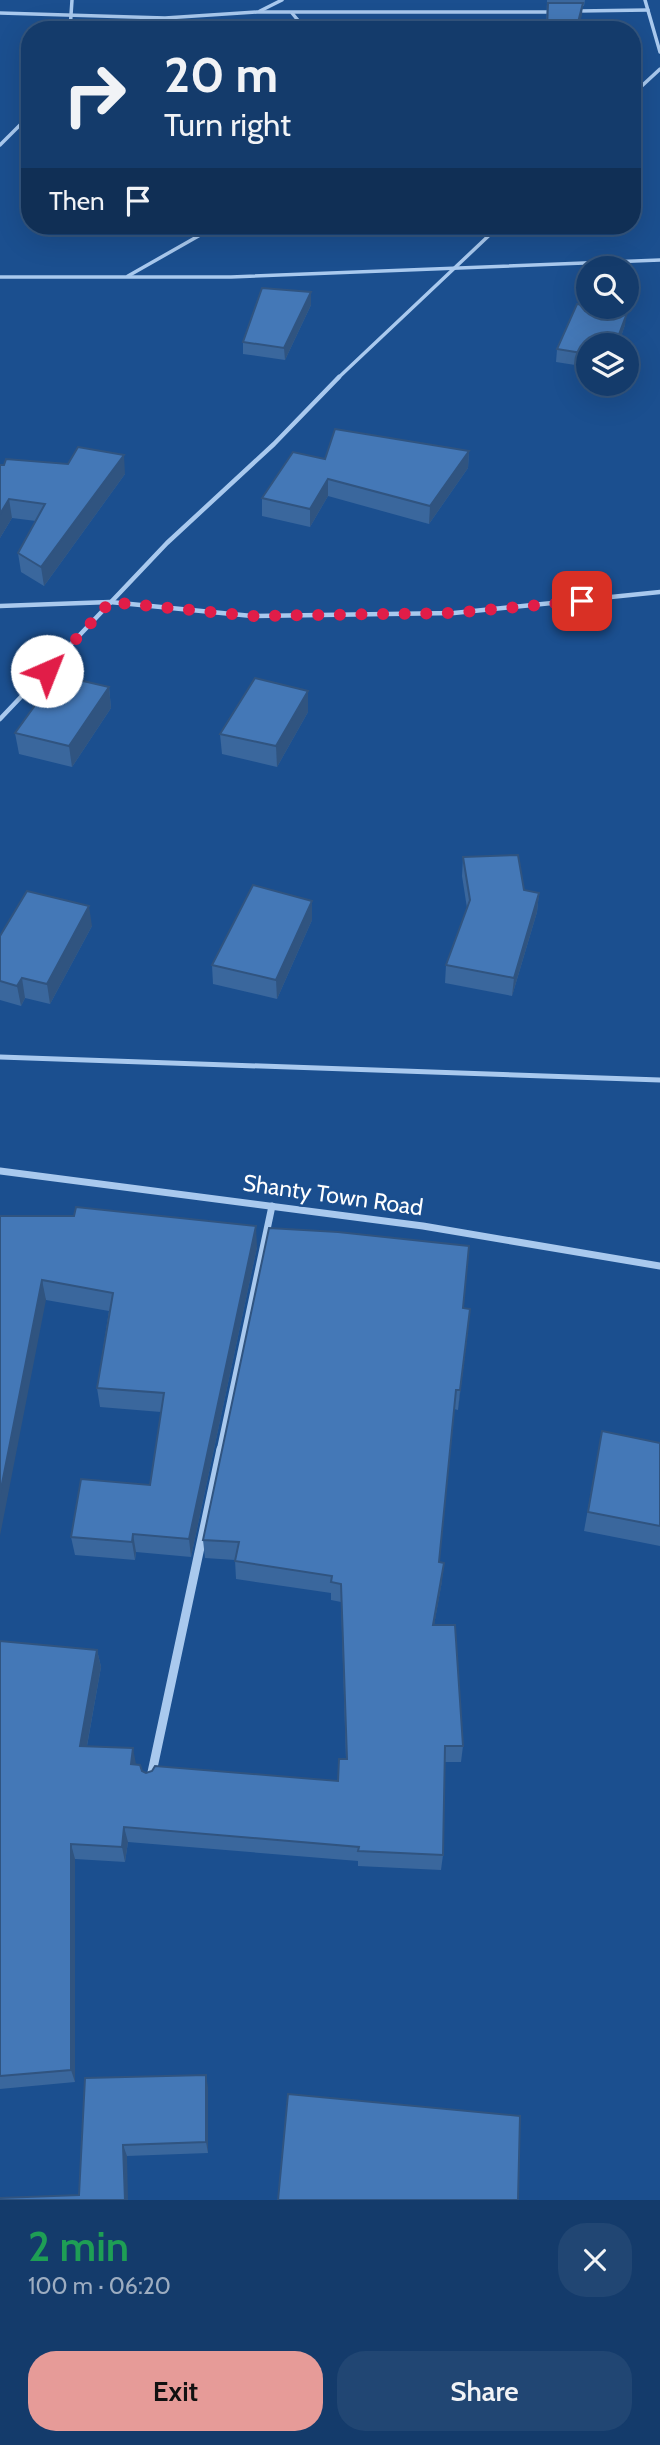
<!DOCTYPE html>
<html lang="en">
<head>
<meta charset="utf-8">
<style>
	body { margin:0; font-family:Cabin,sans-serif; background:#214673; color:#f1f3f6; height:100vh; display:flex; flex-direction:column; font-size:26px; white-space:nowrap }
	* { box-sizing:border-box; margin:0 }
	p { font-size:23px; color:#9dadc1 }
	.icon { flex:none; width:38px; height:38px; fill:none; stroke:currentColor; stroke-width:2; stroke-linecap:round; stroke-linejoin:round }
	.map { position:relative; height:2200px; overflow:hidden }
	.details { display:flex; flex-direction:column; background:#143b6b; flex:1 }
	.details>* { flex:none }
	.banner { position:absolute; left:21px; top:21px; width:620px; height:214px; border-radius:28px; box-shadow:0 7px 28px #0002,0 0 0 2px #33557e; background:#143b6b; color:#f1f3f6; overflow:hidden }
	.controls { position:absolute; left:576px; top:256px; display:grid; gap:14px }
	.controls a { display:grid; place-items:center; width:63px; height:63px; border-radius:50%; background:#143b6b; box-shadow:0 7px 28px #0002,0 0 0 2px #33557e; font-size:35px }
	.pin { position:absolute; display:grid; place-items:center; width:60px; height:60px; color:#fff; margin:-30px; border-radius:14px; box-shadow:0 4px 10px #0006 }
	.me { position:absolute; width:77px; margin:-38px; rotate:44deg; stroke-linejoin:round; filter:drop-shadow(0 0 5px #0008) }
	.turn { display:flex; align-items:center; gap:24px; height:147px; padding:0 28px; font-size:32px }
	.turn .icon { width:91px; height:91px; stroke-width:2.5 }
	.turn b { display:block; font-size:49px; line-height:60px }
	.then { display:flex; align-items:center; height:66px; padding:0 28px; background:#0003; gap:14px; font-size:26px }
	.round { display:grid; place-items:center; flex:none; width:74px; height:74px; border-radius:28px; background:#214673 }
	.headline { display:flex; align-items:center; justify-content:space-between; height:119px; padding:0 28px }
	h1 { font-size:42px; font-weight:600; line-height:52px; color:#1e9e55 }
	.primary-button { display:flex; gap:14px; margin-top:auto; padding:14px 28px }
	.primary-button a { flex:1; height:80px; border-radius:28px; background:#e69b98; color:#111; font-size:28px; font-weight:600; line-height:80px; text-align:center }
	.primary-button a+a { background:#214673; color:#f1f3f6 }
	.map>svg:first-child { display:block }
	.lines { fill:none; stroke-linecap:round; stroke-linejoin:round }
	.service-far2 { stroke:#a9c9ee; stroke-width:3.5 }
	.service-far1 { stroke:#a9c9ee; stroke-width:4.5 }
	.service { stroke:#a9c9ee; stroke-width:5 }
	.minor-far1 { stroke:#a9c9ee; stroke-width:7 }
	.minor { stroke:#a9c9ee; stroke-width:9 }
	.wall { fill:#3a679d }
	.shaded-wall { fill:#305480 }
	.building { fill:#4478b7; stroke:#305480; stroke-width:2 }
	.route { stroke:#e11d48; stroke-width:12; stroke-dasharray:0 21.6 }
	.labels { text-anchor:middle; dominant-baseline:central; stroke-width:5; stroke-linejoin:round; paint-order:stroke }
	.street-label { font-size:23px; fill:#fff; stroke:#1b4f8f }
</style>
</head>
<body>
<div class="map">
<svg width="660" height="2200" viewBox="0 0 660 2200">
	<rect width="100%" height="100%" fill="#1b4f8f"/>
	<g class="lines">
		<g class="service-far2">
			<polyline points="645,0 660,52"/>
			<polyline points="260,11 282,0"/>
			<polyline points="578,11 648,10"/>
			<polyline points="0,13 165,18 257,12 554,12"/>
			<polyline points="292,13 306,30"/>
			<polyline points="70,30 72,0"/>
			<polyline points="144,30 162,20"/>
			<polyline points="632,95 660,69"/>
			<polyline points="0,145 30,115"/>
			<polyline points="128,276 216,226"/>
			<polyline points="0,277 231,277 660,260"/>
			<polyline points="337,379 499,226"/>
		</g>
		<g class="service-far1">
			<polyline points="0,606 110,602 252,616 454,613 660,592"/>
			<polyline points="0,719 167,543 274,444 339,377"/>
		</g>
		<polyline class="service" points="0,1057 660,1080"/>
		<g class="minor-far1">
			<polyline points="0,1171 423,1226 660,1266"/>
			<polyline points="220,1451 272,1206"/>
		</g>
		<polyline class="minor" points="151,1777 221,1449"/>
	</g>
	<g class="wall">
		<polygon points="547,0 585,0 584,6 582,6 582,15 546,30"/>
		<polygon points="299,226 354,226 353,233"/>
		<polygon points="311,292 311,305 285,360 243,354 243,342"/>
		<polygon points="625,325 618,345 588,345 588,367 556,362 557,349"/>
		<polygon points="469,451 468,468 429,524 328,496 310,527 262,516 262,498 325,459"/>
		<polygon points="0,465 125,474 44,586 21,572 18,553 36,521 12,518 0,538"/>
		<polygon points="109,687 111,708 72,767 19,754 15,733"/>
		<polygon points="308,712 277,767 222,754 220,734"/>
		<polygon points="463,857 524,890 539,893 537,912 512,996 445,983 446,965 467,908 462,876"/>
		<polygon points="312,920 277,999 213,984 212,965"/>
		<polygon points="92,926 50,1004 25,998 21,1006 0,1000 0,936"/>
		<polygon points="0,1216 257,1247 191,1557 136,1552 135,1560 75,1555 71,1537 150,1485 161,1412 100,1407 97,1388 109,1311 46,1300"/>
		<polygon points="463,1308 468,1329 458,1410 454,1409 439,1562 442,1581 434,1625 463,1746 461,1762 445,1762 443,1855 441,1870 358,1866 358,1861 128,1842 125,1862 75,1859 75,2082 0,2089 0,1641 97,1650 101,1667 87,1746 136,1764 142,1771 146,1773 338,1781 346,1759 341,1602 331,1600 331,1593 236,1579 235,1560 205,1558 203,1540"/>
		<polygon points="602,1431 660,1443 660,1546 584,1531"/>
		<polygon points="85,2078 208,2087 208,2153 127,2156 79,2195"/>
	</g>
	<g class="shaded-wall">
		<polygon points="583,3 582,15 578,30 576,30"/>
		<polygon points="311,292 311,305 285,360 284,348"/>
		<polygon points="627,313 625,325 618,345 615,345"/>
		<polygon points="469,451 468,468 429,524 430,506"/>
		<polygon points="124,455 125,474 44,586 41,567"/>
		<polygon points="328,479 328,496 310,527 310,509"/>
		<polygon points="9,499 12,518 0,538 0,514"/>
		<polygon points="109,687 111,708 72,767 69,746"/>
		<polygon points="308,691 308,712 277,767 276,746"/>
		<polygon points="539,893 537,912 512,996 514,978"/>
		<polygon points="312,901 312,920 277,999 276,980"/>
		<polygon points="89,906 92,926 50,1004 47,984"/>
		<polygon points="22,978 25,998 21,1006 17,986"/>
		<polygon points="256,1226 257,1247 191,1557 189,1539"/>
		<polygon points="42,1280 46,1300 0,1536 0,1494"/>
		<polygon points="470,1309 468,1329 458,1410 460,1390"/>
		<polygon points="133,1534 136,1552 135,1560 132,1542"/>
		<polygon points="444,1563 442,1581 431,1643 433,1625"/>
		<polygon points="97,1650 101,1667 84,1762 80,1746"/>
		<polygon points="133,1748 136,1764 131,1764"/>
		<polygon points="124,1827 128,1842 125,1862 122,1847"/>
		<polygon points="71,1844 75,1859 75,2082 71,2070"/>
		<polygon points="206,2075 208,2087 208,2153 206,2142"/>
		<polygon points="123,2145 127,2156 128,2200 125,2200"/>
	</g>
	<g class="building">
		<polygon points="548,3 583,3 576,30 547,30"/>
		<polygon points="262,288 311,292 284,348 243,342"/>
		<polygon points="577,304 627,313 615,345 588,345 588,354 557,349"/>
		<polygon points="335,429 469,451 430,506 328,479 310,509 262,498 293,452 325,459"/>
		<polygon points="78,447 124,455 41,567 18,553 45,504 9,499 0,514 0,465 4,465 6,459 68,464"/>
		<polygon points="57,675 109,687 69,746 15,733"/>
		<polygon points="255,678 308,691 276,746 220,734"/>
		<polygon points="518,855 524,890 539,893 514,978 446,965 470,900 463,857"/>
		<polygon points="253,885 312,901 276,980 212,965"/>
		<polygon points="27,891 89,906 47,984 22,978 17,986 0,981 0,936"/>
		<polygon points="76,1207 256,1226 189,1539 133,1534 132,1542 71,1537 81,1479 150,1485 164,1393 97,1388 113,1293 42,1280 0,1494 0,1216 74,1216"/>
		<polygon points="269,1228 338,1232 469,1246 463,1308 470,1309 460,1390 456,1390 439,1562 444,1563 433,1625 455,1625 463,1746 445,1746 443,1855 358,1851 359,1847 124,1827 122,1847 71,1844 71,2070 0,2076 0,1641 97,1650 80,1746 133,1748 131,1764 140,1765 142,1771 146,1773 152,1771 155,1766 338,1781 339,1759 347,1759 341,1584 331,1582 332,1576 235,1561 239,1542 203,1540"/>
		<polygon points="602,1431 660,1443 660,1526 588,1512"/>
		<polygon points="206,2075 206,2142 123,2145 125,2200 0,2200 0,2198 79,2195 85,2078"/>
		<polygon points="288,2094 520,2116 518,2200 278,2200"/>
	</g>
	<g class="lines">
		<polyline class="route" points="47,671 110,602 252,616 454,613 582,601"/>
	</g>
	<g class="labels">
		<g class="street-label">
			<text transform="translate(333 1195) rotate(8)">Shanty Town Road</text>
		</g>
	</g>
</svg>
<div class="controls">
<a><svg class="icon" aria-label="search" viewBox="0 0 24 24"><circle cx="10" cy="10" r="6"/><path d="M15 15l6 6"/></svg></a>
<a><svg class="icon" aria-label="layers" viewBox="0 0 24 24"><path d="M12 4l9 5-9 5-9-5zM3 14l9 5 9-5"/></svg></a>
</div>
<div class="pin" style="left:582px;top:601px;background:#d93025"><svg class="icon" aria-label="arrive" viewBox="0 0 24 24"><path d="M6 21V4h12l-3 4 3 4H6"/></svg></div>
<svg class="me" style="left:47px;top:671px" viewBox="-20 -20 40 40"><circle r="19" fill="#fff"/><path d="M0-13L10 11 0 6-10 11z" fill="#e11d48"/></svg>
<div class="banner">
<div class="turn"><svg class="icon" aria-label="right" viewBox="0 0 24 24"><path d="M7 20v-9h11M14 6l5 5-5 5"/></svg><div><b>20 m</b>Turn right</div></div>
<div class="then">Then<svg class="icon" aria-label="arrive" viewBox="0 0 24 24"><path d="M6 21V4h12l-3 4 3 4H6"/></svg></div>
</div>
</div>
<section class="details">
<div class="headline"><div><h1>2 min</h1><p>100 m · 06:20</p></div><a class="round"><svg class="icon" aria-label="close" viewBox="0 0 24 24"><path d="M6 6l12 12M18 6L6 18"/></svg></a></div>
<div class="primary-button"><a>Exit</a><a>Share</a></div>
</section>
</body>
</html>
